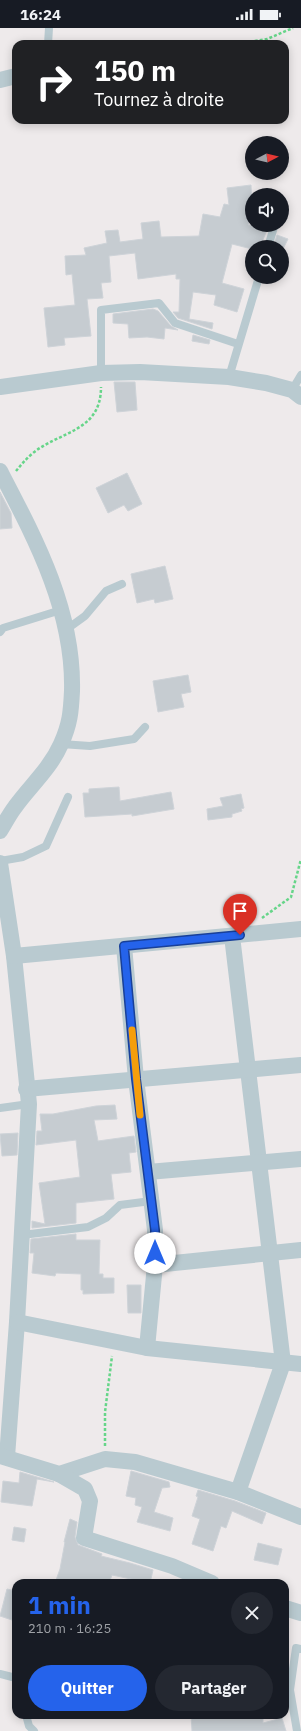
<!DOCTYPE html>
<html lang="fr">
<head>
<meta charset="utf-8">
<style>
	body { margin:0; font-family:"IBM Plex Sans",sans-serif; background:#242831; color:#f1f3f6; height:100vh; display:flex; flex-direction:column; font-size:15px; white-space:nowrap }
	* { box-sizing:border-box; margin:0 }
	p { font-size:13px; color:#9ea1a6 }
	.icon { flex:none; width:22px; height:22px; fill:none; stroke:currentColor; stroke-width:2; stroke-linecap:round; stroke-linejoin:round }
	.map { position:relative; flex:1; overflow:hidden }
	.side { position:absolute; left:12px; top:1551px; width:277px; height:140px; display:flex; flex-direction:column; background:#171b24; border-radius:12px; box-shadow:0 2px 10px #0003 }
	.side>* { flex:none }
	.hud { position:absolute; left:12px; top:12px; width:277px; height:84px; border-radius:12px; box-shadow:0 2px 10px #0003; background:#202124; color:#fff; overflow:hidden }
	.needle { width:26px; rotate:83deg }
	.buttons { position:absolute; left:245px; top:108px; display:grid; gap:8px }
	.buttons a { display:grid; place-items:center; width:44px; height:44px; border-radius:50%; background:#171b24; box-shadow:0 2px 10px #0003; font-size:20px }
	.pin { position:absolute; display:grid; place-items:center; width:34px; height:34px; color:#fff; margin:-41px -17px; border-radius:50% 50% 50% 0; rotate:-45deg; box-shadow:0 0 4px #0007 }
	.pin .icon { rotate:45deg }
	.me { position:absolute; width:44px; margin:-22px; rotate:0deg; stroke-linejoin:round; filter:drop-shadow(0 0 3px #0008) }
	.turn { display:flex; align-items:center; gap:14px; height:84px; padding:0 16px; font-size:18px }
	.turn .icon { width:52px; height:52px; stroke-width:2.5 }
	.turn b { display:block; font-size:28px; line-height:34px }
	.round { display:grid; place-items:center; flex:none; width:42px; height:42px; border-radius:21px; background:#242831 }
	.overview { display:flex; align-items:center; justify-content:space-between; height:68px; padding:0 16px }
	h1 { font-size:24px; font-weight:700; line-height:30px; color:#2563eb }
	.cta { display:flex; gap:8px; margin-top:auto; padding:8px 16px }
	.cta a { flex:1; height:46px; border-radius:24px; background:#2563eb; color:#fff; font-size:16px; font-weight:700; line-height:46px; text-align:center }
	.cta a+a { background:#242831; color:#f1f3f6 }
	.status { display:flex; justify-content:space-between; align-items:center; height:28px; padding:0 20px; background:#171b24; direction:ltr }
	.status svg { height:11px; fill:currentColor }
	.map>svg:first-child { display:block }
	.building { fill:#c6ccd1; stroke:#ced3d8 }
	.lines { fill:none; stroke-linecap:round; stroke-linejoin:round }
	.path { stroke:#66d589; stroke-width:2.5; stroke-dasharray:3 2; stroke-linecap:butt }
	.service { stroke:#b9cad0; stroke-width:8 }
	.minor { stroke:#b9cad0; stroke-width:16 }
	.route-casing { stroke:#184099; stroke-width:10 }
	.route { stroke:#2563eb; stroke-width:7 }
	.slow { stroke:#f59e0b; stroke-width:7 }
</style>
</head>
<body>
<div class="status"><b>16:24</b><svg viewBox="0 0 49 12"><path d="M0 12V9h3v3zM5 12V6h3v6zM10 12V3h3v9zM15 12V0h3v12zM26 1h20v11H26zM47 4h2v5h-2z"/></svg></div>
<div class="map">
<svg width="301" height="1703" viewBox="0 0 301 1703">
	<rect width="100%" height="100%" fill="#eeeaeb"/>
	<g class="building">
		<polygon points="251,157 252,184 248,197 266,197 265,201 267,202 260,219 252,219 252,221 232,216 222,255 244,261 237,284 214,277 216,267 193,264 189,291 213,295 212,301 178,290 173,284 179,284 180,251 176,251 176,246 138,251 135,225 109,228 111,254 101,255 103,270 87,271 91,308 64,310 65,317 48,319 44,280 75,277 72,246 66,247 65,228 86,227 84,220 107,215 105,203 118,202 120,214 143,211 141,195 159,193 161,209 199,208 203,186 220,189 224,176 229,177 227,160"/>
		<polygon points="277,207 288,211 283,221 282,219 274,217"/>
		<polygon points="153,281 158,283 171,298 178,302 165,300 164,311 147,309 129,310 128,296 113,295 113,286"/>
		<polygon points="193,307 210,312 209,316 192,313"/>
		<polygon points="114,354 135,354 137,382 117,384"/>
		<polygon points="127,445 142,476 128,483 124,477 108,485 96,460"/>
		<polygon points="0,464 11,485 12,500 0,501"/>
		<polygon points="165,538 173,571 155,575 154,571 137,575 131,546"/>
		<polygon points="188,647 191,664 181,666 184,679 158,684 153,653"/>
		<polygon points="119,759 120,773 171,764 174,781 132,788 132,786 85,789 83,765 89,765 89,761"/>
		<polygon points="241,766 244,780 241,781 242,783 232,786 232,789 208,792 207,781 223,778 220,770"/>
		<polygon points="115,1077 117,1091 94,1092 98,1113 134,1108 136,1124 129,1125 131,1144 111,1146 114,1171 76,1175 76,1195 32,1200 32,1193 45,1196 39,1155 80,1149 76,1112 36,1117 37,1103 42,1103 40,1086 53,1086 96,1078"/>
		<polygon points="18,1105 17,1127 2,1128 0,1106"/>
		<polygon points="76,1206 76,1212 100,1212 99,1246 103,1246 103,1250 114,1250 114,1265 83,1266 83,1262 81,1262 81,1246 56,1245 55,1248 32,1245 34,1225 30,1225 31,1211"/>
		<polygon points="127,1257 141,1257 141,1285 128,1285"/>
		<polygon points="131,1443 169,1454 170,1459 162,1460 154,1484 173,1490 170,1503 137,1494 142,1479 135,1477 136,1470 126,1468"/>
		<polygon points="20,1444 54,1454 37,1451 32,1478 1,1474 3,1453 19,1455"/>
		<polygon points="198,1462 235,1473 266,1485 262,1496 232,1483 226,1500 221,1498 213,1523 192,1516 200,1491 192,1488 198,1469 196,1468"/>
		<polygon points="70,1491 77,1494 75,1509 78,1517 102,1526 101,1528 130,1535 153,1542 150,1555 112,1547 109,1555 55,1555 60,1541 65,1514 64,1514"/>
		<polygon points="14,1499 26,1501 24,1514 12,1512"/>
		<polygon points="258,1515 282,1521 278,1537 254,1532"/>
		<polygon points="7,1561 16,1563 16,1578 12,1592 0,1588"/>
		<polygon points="191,1687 263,1687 263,1695 282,1690 286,1703 192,1703"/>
	</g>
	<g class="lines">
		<g class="path">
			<polyline points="235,16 267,11 293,0"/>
			<path d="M16,443C21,437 26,431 33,425C60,403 101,404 101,359"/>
			<polyline points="262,890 291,869 301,831"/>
			<polyline points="105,1418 105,1384 112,1328"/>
		</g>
		<g class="service">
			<polyline points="48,16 49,0"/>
			<polyline points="268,219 274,199"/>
			<polyline points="101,345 101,282 159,275 175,295 238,316"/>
			<polyline points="229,349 259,249"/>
			<polyline points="292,362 301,347"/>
			<polyline points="67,601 85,588 106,563 122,556"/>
			<polyline points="0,604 3,600 61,582"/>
			<polyline points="61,716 90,718 134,711 145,699"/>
			<polyline points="0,833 23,829 46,818 68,769"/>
			<polyline points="0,1080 29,1076"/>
			<polyline points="22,1207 88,1199 106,1190 120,1177 151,1173"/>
			<polyline points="0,1646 16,1650"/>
			<polyline points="26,1687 29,1698 34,1703"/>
			<polyline points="297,1703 290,1662 296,1620 301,1621"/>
		</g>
		<g class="minor">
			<polyline points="0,52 16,48"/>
			<polyline points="0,359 101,345 140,344 229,349 266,355 292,362 301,369"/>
			<path d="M0,443C36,512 74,583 72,663C71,684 70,696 61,716C50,741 30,758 15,779C9,787 5,795 0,803"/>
			<polyline points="0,835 14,928 29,1076 17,1294 7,1429"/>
			<polyline points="232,908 283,1335 238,1464"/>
			<polyline points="124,918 136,1051 155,1202 155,1237 147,1320"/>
			<polyline points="14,928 301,901"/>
			<polyline points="26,1061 301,1037"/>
			<polyline points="148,1144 301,1131"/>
			<polyline points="155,1237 301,1222"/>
			<polyline points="17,1294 147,1320 301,1336"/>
			<polyline points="0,1428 59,1446 105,1431 135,1434 238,1464 301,1489"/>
			<polyline points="59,1446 85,1461 90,1473 84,1510 172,1538 212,1555"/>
			<polyline points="285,1580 301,1585"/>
		</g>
	</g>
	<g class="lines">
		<g class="route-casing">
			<polyline id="route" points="155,1225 155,1202 136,1051 124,918 240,907"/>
		</g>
		<use href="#route" class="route"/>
		<polyline class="slow" points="132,1002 140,1087"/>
	</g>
</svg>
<div class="buttons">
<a><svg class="needle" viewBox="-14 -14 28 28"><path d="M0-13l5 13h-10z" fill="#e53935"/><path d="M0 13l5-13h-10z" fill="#9ea1a6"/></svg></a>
<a><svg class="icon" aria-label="sound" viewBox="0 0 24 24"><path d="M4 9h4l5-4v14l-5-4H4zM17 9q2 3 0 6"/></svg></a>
<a><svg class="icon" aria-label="search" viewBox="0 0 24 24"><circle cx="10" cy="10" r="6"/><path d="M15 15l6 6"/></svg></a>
</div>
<div class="pin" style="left:240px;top:907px;background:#d93025"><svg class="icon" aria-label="arrive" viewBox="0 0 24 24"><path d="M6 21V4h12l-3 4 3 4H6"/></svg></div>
<svg class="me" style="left:155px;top:1225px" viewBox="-20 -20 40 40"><circle r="19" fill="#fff"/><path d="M0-13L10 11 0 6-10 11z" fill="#2563eb"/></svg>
<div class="hud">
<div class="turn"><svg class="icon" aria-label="right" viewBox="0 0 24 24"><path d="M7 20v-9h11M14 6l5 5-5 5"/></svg><div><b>150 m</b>Tournez à droite</div></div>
</div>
<section class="side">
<div class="overview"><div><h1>1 min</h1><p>210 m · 16:25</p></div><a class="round"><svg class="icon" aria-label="close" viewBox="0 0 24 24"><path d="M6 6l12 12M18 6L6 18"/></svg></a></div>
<div class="cta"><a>Quitter</a><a>Partager</a></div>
</section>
</div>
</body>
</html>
